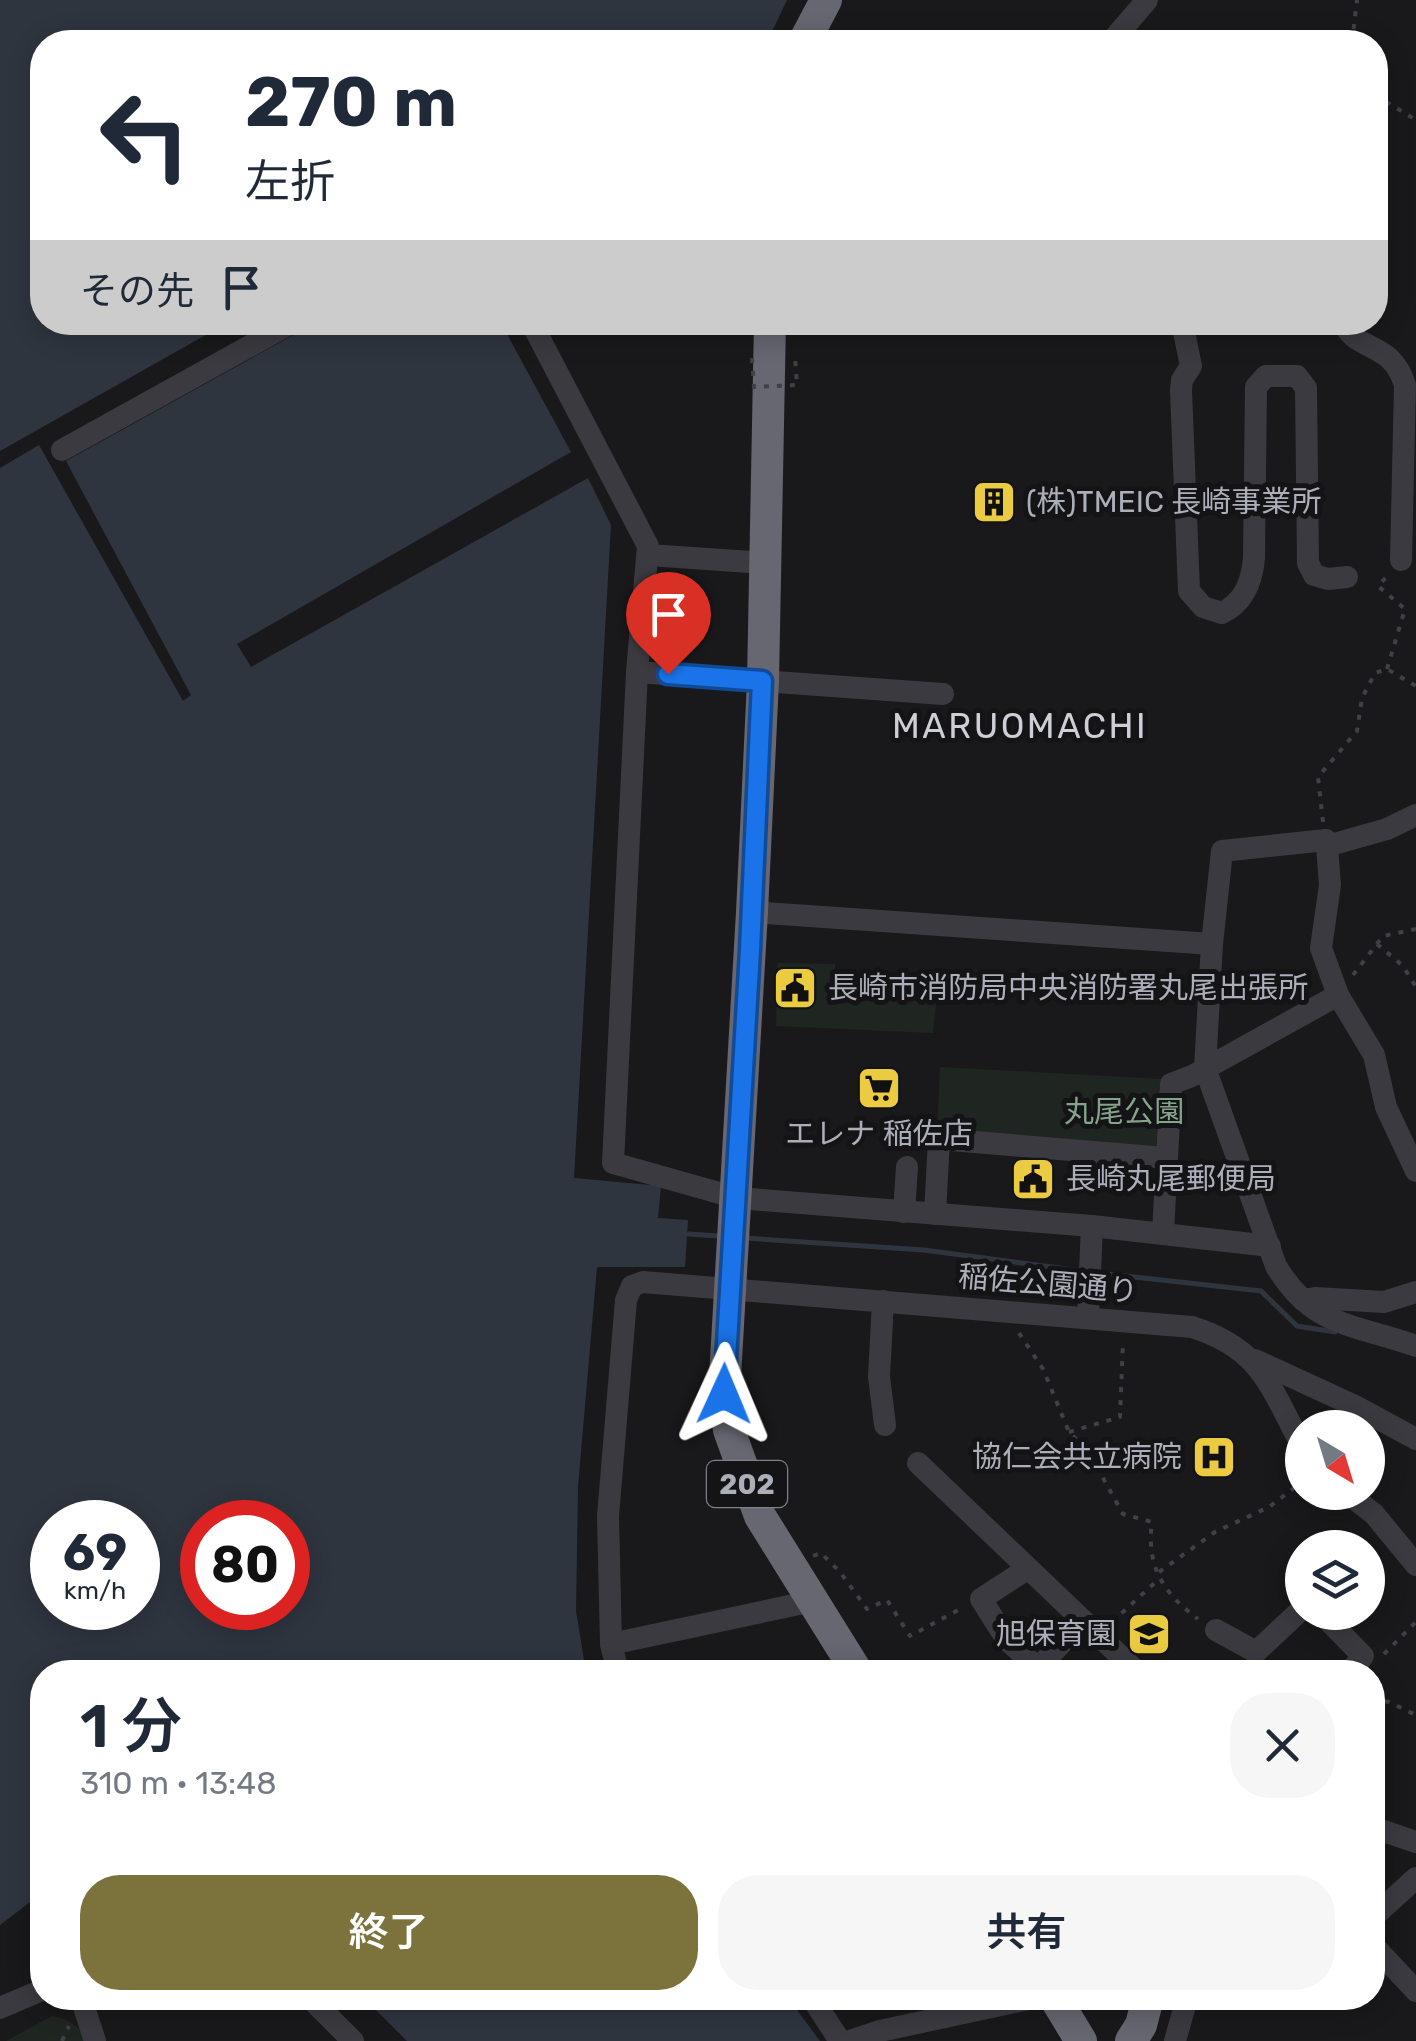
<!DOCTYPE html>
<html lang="ja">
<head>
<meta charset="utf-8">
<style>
	body { margin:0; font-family:Rubik,"Noto Sans JP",sans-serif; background:#f6f6f7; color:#1f2937; height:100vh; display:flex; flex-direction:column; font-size:38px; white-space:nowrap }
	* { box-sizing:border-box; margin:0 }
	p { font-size:32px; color:#747a83 }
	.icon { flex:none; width:55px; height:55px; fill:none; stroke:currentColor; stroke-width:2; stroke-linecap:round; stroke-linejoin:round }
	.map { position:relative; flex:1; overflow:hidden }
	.side { position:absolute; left:30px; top:1660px; width:1355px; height:350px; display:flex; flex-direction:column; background:#fff; border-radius:40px; box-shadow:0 5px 25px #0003 }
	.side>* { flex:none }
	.hud { position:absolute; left:30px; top:30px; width:1358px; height:305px; border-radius:40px; box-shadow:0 5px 25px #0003; background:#fff; color:#1f2937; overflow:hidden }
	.needle { width:65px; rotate:142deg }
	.tools { position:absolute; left:1285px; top:1410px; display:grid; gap:20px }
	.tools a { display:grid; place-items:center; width:100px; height:100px; border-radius:50%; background:#fff; box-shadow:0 5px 25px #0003; font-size:50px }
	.speed { position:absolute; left:30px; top:1500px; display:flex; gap:20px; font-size:50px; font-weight:700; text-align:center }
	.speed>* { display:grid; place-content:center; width:130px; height:130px; border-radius:50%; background:#fff; box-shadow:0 5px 25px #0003; line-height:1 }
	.speed small { font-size:25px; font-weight:400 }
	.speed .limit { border:15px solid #d22; background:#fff; color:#111 }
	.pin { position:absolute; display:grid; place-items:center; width:85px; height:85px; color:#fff; margin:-102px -42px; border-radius:50% 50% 50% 0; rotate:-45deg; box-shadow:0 0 10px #0007 }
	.pin .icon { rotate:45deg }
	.me { position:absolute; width:110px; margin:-55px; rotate:1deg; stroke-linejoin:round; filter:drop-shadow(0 0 8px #0008) }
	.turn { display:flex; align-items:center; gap:35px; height:210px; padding:0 50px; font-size:45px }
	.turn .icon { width:130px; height:130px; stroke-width:2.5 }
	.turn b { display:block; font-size:70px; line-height:85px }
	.then { display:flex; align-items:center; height:95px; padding:0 50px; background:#0003; gap:20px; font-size:38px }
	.round { display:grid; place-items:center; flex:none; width:105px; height:105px; border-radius:40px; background:#f6f6f7 }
	.summary { display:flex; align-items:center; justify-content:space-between; height:170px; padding:0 50px }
	h1 { font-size:60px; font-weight:600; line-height:75px }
	.button { display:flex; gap:20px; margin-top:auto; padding:20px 50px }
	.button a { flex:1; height:115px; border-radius:40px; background:#7b723c; color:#fff; font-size:40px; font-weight:600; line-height:115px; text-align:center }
	.button a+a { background:#f6f6f7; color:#1f2937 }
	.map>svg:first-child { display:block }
	.green { fill:#1f2621 }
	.water { fill:#2f353f; fill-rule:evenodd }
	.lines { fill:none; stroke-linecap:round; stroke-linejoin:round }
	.stream { stroke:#2f353f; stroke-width:5 }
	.path { stroke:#404147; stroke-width:4; stroke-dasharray:5 8; stroke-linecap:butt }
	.minor { stroke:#3a3a40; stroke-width:22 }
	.highway { stroke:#666770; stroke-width:32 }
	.path-bridge { stroke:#404147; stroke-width:4; stroke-dasharray:5 8; stroke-linecap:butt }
	.route-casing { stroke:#114b97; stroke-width:25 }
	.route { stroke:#1a73e8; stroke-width:18 }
	.labels { text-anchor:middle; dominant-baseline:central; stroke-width:10; stroke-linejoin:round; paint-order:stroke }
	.shield { fill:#141416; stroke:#7e8089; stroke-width:2.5 }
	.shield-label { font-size:28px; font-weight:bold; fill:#acaeba }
	.poi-label { font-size:30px; fill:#acaeba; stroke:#141416; text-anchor:start }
	.park-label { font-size:30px; fill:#84a48b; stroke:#141416 }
	.street-label { font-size:30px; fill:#acaeba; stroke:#141416 }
	.quarter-label { font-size:35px; letter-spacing:2.5px; fill:#cdced6; stroke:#141416 }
</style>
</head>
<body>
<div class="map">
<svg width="1416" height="2041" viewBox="0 0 1416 2041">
	<rect width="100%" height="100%" fill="#19191b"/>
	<g class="green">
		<polygon points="778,963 835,964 835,987 937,993 933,1033 776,1026"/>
		<polygon points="940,1067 1162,1079 1156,1149 937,1131"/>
		<path d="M52,2016C67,2019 81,2024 85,2041H6Z"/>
	</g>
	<g class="water">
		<polygon points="0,0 787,0 767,42 42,42 42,322 227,323 0,451"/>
		<path d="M315,323H501L571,452L237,644L251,667L588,478L611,525L574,1178L661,1186L658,1218L688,1220L685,1267H597L578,1486L576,1611L586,1672H42V1893L0,1925V468L39,445L183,701L191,695L66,461ZM52,1522H138V1608H52ZM202,1522H288V1608H202Z"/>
		<polygon points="364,1998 788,1998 820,2041 407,2041"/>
	</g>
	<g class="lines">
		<g class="stream">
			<polyline points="688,1234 719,1236"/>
			<polyline points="745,1238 924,1250 1082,1271"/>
			<polyline points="1098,1273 1261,1291 1297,1326 1335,1332"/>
		</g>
		<g class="path">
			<polyline points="1352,42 1357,0"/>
			<polyline points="1375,95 1416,120"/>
			<polyline points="1387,669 1405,609 1378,586 1390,573"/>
			<polyline points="1323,822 1318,777 1357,731 1362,698 1375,673 1387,669 1416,686"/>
			<polyline points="1377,944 1403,966 1416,987"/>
			<polyline points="1353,975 1383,936 1416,929"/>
			<path d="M1019,1333L1043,1369L1069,1432L1088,1451L1123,1514L1152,1522C1146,1566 1163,1593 1198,1619"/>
			<polyline points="1069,1432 1120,1417 1123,1341"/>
			<polyline points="813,1556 821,1553 840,1572 867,1609 887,1600 910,1636 962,1608"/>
			<polyline points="1159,1572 1215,1532 1269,1507 1302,1482"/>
			<polyline points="1112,1622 1160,1578"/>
			<polyline points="1384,1654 1416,1622"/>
			<polyline points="1372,1699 1389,1702 1416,1715"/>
			<polyline points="62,2041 69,2026"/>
		</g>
		<g class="minor">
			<polyline points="1111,42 1147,0"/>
			<polyline points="531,322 648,546 637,672 613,1163 737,1198 1092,1226 1088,1317"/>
			<path d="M1182,322L1191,366L1182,380L1181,390L1189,591L1203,607L1222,613C1244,602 1252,582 1254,558L1256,387L1266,376H1297L1306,388L1308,563L1314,575L1328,579L1347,577"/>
			<path d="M1344,322C1353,352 1391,339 1405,385L1401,560"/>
			<polyline points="62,450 293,322"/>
			<polyline points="648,555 766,563"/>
			<polyline points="637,672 943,694"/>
			<path d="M1416,815L1387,829L1327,846L1326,840L1222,851L1212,944L1205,1068L1276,1266C1313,1328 1355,1324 1416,1346"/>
			<polyline points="1327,846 1330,885 1321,948 1338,995 1374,1055 1386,1107 1416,1171"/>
			<polyline points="752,912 1212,944"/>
			<polyline points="904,1212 907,1167"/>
			<polyline points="935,1214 939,1139 1166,1158"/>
			<polyline points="1092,1226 1270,1246"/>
			<polyline points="1163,1232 1171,1084 1192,1076 1338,995"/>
			<polyline points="1303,1300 1315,1298 1384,1302 1416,1292"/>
			<polyline points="883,1301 879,1377 885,1425"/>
			<polyline points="1255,1360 1355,1406 1416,1439"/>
			<polyline points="918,1463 1137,1672"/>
			<polyline points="1346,1492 1374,1514 1416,1565"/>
			<polyline points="1027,1569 981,1599 1007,1640 1042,1672"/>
			<polyline points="1320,1612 1363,1656 1350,1672"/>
			<polyline points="1216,1630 1256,1652 1302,1609"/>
			<polyline points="611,1644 813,1601"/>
			<polyline points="1038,1668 1082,1622"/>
			<path d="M618,1672L611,1644L608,1516L626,1300L632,1286L643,1282L1192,1327C1262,1349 1270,1387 1302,1446"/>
			<polyline points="1372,1827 1416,1842"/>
			<polyline points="1372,1918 1416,1878"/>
			<polyline points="1372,1944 1416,1991"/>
			<polyline points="81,1998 95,2041"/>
			<polyline points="310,1998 353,2041"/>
			<polyline points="812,1998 840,2041"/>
			<polyline points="0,2008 42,1990"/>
			<polyline points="850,2041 880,2031 1033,1998"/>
			<polyline points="1175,2041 1187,1998"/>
		</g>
		<g class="highway">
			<polyline points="804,42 826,0"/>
			<polyline points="770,322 763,681 752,912 724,1394 729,1430 760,1516 857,1672"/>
			<polyline points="1055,1998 1081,2041"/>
			<polyline points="1131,2041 1141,2025 1148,1998"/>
		</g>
		<polyline class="path-bridge" points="752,358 754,387 797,385 795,357"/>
	</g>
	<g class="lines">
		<g class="route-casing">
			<polyline id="route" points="668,674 762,681 750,950 724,1394"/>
		</g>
		<use href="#route" class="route"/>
	</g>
	<defs>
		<g id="building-square" transform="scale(2.25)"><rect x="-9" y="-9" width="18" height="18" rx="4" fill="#ebcb41" stroke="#141416"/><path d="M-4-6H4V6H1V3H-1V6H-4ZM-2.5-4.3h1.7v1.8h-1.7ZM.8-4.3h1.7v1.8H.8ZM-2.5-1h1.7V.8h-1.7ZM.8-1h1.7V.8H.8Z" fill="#111"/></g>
		<g id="civic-square" transform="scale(2.25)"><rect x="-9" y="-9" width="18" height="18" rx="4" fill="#ebcb41" stroke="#141416"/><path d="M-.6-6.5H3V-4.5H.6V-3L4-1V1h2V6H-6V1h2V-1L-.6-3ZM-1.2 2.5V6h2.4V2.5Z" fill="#111"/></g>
		<g id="supermarket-square" transform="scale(2.25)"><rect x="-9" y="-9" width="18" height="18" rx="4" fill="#ebcb41" stroke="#141416"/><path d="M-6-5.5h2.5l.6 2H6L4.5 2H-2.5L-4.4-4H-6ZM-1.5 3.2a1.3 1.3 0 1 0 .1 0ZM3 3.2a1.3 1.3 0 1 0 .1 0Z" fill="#111"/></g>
		<g id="hospital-square" transform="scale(2.25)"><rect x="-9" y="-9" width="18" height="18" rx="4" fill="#ebcb41" stroke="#141416"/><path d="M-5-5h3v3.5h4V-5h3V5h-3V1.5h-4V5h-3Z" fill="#111"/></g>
		<g id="school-square" transform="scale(2.25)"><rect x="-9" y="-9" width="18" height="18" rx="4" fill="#ebcb41" stroke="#141416"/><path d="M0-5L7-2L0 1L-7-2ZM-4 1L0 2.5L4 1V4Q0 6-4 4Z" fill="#111"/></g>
	</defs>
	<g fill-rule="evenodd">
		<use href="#building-square" x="994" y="502"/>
		<use href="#civic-square" x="795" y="988"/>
		<use href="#supermarket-square" x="879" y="1088"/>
		<use href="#civic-square" x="1033" y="1179"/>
		<use href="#hospital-square" x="1214" y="1457"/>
		<use href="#school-square" x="1149" y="1634"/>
	</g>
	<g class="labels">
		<rect class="shield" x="707" y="1461" width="80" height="46" rx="8"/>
		<g class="shield-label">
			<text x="747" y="1484">202</text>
		</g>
		<g class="poi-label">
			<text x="1026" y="502">(株)TMEIC 長崎事業所</text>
			<text x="828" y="988">長崎市消防局中央消防署丸尾出張所</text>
			<text x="879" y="1134" text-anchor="middle">エレナ 稲佐店</text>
			<text x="1066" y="1179">長崎丸尾郵便局</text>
			<text x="1182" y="1457" text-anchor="end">協仁会共立病院</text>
			<text x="1116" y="1634" text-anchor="end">旭保育園</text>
		</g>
		<g class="park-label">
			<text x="1124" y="1112">丸尾公園</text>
		</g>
		<g class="street-label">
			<text transform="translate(1048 1284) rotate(5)">稲佐公園通り</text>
		</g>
		<g class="quarter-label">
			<text x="1020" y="726">MARUOMACHI</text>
		</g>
	</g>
</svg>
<div class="tools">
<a><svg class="needle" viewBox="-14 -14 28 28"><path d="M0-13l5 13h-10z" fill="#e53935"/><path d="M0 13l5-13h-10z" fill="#747a83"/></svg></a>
<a><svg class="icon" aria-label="layers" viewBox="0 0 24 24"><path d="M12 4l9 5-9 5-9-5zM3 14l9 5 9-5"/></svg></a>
</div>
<div class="speed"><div>69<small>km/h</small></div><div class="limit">80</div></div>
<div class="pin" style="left:668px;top:674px;background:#d93025"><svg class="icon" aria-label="arrive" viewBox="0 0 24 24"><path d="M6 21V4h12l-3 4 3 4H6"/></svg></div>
<svg class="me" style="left:724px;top:1394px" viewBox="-20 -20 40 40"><path d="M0-17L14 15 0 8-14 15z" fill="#1a73e8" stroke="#fff" stroke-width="4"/></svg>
<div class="hud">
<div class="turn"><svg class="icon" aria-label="left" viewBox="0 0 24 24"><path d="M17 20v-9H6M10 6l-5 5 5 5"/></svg><div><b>270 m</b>左折</div></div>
<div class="then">その先<svg class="icon" aria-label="arrive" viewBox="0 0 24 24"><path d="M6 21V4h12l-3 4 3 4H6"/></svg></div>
</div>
<section class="side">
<div class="summary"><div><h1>1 分</h1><p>310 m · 13:48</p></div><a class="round"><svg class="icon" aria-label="close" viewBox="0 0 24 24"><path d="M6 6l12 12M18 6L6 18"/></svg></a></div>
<div class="button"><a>終了</a><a>共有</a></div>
</section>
</div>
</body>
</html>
